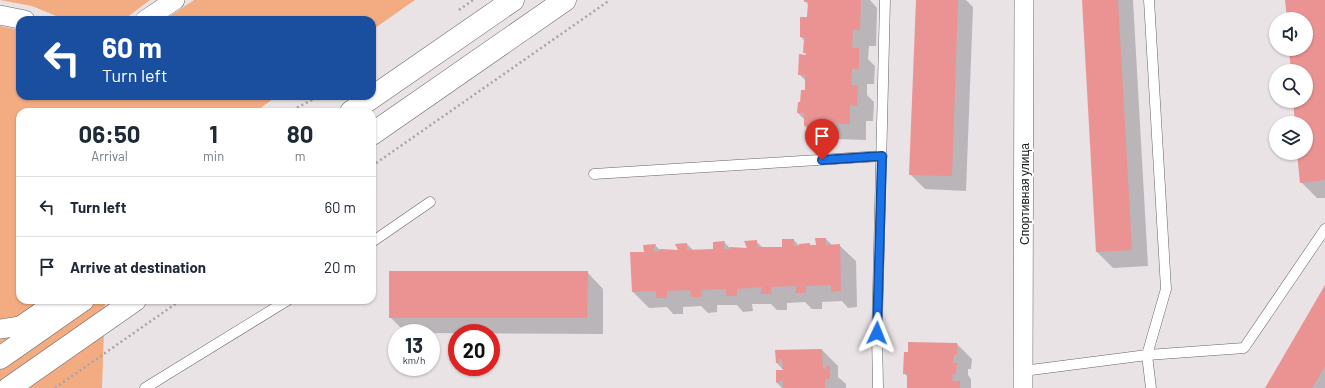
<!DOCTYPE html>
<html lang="en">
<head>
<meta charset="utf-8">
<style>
	body { margin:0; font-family:Barlow,sans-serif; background:#f6f6f7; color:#1f2937; height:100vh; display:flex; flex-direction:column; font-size:15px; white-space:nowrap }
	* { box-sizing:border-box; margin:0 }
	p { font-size:13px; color:#747a83 }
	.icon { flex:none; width:22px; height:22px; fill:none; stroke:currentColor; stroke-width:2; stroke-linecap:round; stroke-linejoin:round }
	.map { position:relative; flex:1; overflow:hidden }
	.sheet { position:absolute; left:16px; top:108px; width:360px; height:196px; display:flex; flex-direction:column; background:#fff; border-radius:12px; box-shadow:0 1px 3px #0004 }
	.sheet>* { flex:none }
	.hud { position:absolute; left:16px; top:16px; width:360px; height:84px; border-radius:12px; box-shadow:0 1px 3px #0004; background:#1a4fa0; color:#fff; overflow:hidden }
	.fabs { position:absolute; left:1269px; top:12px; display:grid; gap:8px }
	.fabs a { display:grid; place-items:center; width:44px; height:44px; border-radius:50%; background:#fff; box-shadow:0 1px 3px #0004; font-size:20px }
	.speed { position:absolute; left:388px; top:324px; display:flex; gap:8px; font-size:20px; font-weight:700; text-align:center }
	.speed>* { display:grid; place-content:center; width:52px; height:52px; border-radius:50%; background:#fff; box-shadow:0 1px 3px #0004; line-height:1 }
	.speed small { font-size:10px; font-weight:400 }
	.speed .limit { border:6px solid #d22; background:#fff; color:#111 }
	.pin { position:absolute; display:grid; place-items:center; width:34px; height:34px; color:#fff; margin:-41px -17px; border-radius:50% 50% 50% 0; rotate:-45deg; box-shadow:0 0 4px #0007 }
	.pin .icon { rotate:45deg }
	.me { position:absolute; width:44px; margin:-22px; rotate:2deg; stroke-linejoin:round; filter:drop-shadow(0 0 3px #0008) }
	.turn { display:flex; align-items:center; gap:14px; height:84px; padding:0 20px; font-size:18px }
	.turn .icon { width:52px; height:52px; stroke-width:2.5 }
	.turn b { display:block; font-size:28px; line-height:34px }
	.eta { display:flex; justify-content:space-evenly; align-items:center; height:68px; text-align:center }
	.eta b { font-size:24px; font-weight:700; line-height:28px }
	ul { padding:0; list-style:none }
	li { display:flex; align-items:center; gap:12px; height:60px; padding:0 20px; border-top:1px solid #e0e1e3 }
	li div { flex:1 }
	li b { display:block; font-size:15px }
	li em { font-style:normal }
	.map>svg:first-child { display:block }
	.green { fill:#f3ac81 }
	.shadow { fill:#0003 }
	.building { fill:#eb9293 }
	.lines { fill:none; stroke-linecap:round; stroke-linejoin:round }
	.service-casing { stroke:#696466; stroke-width:11 }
	.minor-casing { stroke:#696466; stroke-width:20 }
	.tertiary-casing { stroke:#696466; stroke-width:23 }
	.path { stroke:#a8a3a5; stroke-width:2.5; stroke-dasharray:2 3; stroke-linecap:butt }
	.service { stroke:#fff; stroke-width:10 }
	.minor { stroke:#fff; stroke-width:19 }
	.tertiary { stroke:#fff; stroke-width:22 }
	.route-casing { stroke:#114b97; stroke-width:10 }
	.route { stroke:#1a73e8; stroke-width:7 }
	.labels { text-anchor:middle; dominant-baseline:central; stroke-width:4; stroke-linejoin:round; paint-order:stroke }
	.street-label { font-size:12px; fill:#1b191a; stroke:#fff }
</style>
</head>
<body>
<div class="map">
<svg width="1325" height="388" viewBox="0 0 1325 388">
	<rect width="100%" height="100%" fill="#e9e3e6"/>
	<g class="green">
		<polygon points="0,0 150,0 126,18 116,20 66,20 32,6"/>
		<polygon points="194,0 415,0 372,30 372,20 164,20"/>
		<polygon points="0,26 20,30 20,96 277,96 255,112 20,112 20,300 105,300 102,388 0,388"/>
	</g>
	<g class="shadow">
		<polygon points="805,0 870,0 877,8 876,46 869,46 868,59 875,66 874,84 867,84 867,95 874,102 873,121 866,121 866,140 836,139 836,143 821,142 805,126 805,120 798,113 806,91 806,81 799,74 808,56 804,52 805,41 801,37 808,18 809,6"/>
		<polygon points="917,0 966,0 973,7 966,191 925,189 910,174"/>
		<polygon points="1083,0 1133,0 1148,266 1113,268 1097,252"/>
		<polygon points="1286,0 1325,0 1325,198 1317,198 1301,182 1298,153 1306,153 1306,123 1296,123 1294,101 1306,101 1306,71 1292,71 1290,49 1306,49 1306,19 1288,19"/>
		<polygon points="826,239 832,245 839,245 856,261 857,307 848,308 842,301 822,302 822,309 812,309 805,302 787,303 787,310 777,310 771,304 752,304 753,311 743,312 737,305 717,305 717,312 708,313 701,306 683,307 683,314 673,314 667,307 649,308 633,292 645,253 655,245 661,251 679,251 687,244 694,251 714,250 714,243 725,243 730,248 749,249 756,241 763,248 784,248 794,240 800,247 817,246"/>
		<polygon points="587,272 603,289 603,334 406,333 390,317"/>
		<polygon points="1325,287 1325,388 1266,388"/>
		<polygon points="957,344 972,359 971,369 968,369 968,375 971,379 971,388 908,388 908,377 904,373"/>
		<polygon points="822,350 838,366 838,377 846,384 846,388 782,388 777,383 777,371 784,371 776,362 776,351"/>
	</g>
	<g class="building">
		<polygon points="804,0 861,0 860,30 853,30 852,48 859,48 859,69 852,69 851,85 858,85 857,106 850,105 850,124 821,123 820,127 804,126 804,113 797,113 798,102 800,102 801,90 805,90 805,75 798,75 799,54 806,55 806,53 803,53 804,39 807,38 800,37 800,17 807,17 808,2 804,2"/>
		<polygon points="916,0 958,0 952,176 909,175"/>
		<polygon points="1082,0 1118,0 1132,250 1096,252"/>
		<polygon points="1285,0 1325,0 1325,180 1300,183 1297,153 1306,153 1306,123 1295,123 1293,101 1306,101 1306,71 1291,71 1289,49 1306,49 1306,19 1287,19"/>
		<polygon points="815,238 826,238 826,245 840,244 841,291 831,292 831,285 806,286 806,293 795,293 797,286 771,287 772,294 760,294 762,287 737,289 737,296 726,296 726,289 701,290 702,297 691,297 690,290 667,291 667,298 656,298 656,291 632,292 630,252 644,252 643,245 656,244 653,251 660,251 660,249 678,250 675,244 687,243 687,250 713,249 713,242 725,241 723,249 730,249 730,247 747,248 744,241 757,240 757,247 782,247 782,239 794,239 793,246 799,246 799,244 810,243 810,245 816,245"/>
		<polygon points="389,271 588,271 587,318 389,318"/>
		<polygon points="1325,285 1325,366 1312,388 1265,388"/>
		<polygon points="908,342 957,343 957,355 954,355 953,363 957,363 956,374 953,374 952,381 960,381 960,388 907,388 907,374 903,374 904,352 908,352"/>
		<polygon points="822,349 823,369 826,369 826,366 830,366 830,379 825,379 825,388 783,388 783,380 776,383 776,370 783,370 782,359 779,359 779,363 776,363 775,350"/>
	</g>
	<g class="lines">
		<g class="service-casing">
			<g id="service">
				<polyline points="1149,0 1166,289 1147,355 1151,388"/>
				<polyline points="594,174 882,156"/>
				<polyline points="372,242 430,202"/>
				<polyline points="1023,371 1147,355 1244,348 1325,229"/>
				<polyline points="145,388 288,300"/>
				<polyline points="878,388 877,333 885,0"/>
			</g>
		</g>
		<g class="minor-casing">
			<g id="minor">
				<polyline points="0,15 25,20"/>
				<polyline points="145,20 175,0"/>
				<polyline points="0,329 20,326 58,300"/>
				<polyline points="1023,388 1024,0"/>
			</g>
		</g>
		<g class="tertiary-casing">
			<g id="tertiary">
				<polyline points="351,112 513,0"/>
				<polyline points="372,134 565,0"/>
				<polyline points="0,358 83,300"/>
				<polyline points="9,388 135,300"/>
			</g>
		</g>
		<g class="path">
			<polyline points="459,10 473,0"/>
			<polyline points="288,112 320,96"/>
			<polyline points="372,166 610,0"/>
			<polyline points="55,388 181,300"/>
		</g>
		<use href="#service" class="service"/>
		<use href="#minor" class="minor"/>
		<use href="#tertiary" class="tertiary"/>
	</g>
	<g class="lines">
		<g class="route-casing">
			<polyline id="route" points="822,160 882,156 877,333"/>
		</g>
		<use href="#route" class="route"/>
	</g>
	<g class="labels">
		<g class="street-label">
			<text transform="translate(1024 194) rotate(-90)">Спортивная улица</text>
		</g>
	</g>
</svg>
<div class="fabs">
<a><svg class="icon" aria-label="sound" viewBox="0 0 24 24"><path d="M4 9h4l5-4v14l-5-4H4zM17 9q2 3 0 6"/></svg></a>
<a><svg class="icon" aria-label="search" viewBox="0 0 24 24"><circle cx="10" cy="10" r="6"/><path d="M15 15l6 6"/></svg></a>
<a><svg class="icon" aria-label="layers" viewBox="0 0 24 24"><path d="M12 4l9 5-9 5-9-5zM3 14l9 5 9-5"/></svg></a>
</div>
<div class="speed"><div>13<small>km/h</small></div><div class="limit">20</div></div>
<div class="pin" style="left:822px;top:160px;background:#d93025"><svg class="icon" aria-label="arrive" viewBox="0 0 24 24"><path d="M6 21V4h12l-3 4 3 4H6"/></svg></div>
<svg class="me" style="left:877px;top:333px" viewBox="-20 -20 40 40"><path d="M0-17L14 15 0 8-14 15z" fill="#1a73e8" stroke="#fff" stroke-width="4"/></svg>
<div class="hud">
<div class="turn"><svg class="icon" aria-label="left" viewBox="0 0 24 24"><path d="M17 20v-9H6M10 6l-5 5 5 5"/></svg><div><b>60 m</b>Turn left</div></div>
</div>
<section class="sheet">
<div class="eta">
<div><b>06:50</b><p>Arrival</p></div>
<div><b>1</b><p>min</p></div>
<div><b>80</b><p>m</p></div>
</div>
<ul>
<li><svg class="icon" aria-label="left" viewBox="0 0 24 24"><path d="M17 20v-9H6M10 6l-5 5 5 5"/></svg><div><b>Turn left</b></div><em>60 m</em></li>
<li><svg class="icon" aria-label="arrive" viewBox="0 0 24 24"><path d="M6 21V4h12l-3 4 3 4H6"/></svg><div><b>Arrive at destination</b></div><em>20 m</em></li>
</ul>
</section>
</div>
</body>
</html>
